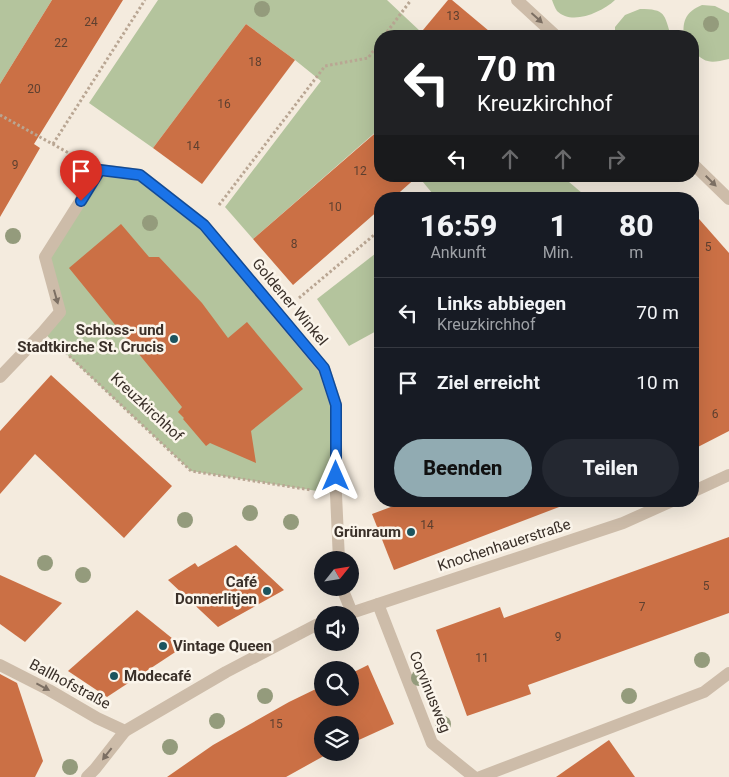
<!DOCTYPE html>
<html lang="de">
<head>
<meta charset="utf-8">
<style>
	body { margin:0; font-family:Roboto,sans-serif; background:#242831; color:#f1f3f6; height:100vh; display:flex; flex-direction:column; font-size:19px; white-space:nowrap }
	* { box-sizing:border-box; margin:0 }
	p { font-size:16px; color:#9ea1a6 }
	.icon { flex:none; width:28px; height:28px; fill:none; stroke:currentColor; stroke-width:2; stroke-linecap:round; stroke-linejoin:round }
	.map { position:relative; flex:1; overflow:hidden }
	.side { position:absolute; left:374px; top:192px; width:325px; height:315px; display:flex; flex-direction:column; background:#171b24; border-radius:20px; box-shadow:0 5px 20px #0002 }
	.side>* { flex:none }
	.banner { position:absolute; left:374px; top:30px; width:325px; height:152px; border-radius:20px; box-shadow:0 5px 20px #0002; background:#202124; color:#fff; overflow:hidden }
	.needle { width:32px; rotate:60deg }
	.fabs { position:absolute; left:314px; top:551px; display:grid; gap:10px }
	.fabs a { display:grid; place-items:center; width:45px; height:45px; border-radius:50%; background:#171b24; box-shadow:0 5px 20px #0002; font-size:25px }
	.pin { position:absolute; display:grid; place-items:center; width:42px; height:42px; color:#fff; margin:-51px -21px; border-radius:50% 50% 50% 0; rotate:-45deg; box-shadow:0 0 5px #0007 }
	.pin .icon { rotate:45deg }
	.me { position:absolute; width:55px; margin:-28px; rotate:0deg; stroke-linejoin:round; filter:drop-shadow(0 0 4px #0008) }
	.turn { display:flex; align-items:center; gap:18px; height:105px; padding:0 20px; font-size:22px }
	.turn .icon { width:65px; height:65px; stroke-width:2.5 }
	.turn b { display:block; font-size:35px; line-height:42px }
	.lanes { display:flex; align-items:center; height:48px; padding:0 20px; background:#0003; justify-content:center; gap:25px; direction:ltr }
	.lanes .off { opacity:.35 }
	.eta { display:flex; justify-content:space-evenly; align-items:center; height:85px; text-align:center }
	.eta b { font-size:30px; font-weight:800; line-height:35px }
	.cta { display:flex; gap:10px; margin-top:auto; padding:10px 20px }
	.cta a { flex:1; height:58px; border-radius:30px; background:#91abb2; color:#111; font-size:20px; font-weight:800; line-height:58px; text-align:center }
	.cta a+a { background:#242831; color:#f1f3f6 }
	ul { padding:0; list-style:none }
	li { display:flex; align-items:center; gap:15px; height:70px; padding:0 20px; border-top:1px solid #363941 }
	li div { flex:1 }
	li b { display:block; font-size:19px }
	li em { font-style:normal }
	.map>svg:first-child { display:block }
	.green { fill:#b4c49d }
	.building { fill:#cb7045 }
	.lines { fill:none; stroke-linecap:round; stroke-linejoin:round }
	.path { stroke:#b9a693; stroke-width:3; stroke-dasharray:2.5 2.5; stroke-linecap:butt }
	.service { stroke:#cdbca9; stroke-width:12 }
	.pedestrian { stroke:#cdbca9; stroke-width:12 }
	.minor { stroke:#cdbca9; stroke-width:12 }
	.tree { fill:#949b7c }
	.oneway { fill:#7c6f63 }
	.route-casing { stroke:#114b97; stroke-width:12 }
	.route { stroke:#1a73e8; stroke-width:9 }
	.poi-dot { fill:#1c545e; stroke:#fbf5eb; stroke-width:2 }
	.labels { text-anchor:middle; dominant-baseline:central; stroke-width:5; stroke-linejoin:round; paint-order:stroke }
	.number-label { font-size:12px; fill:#5e4030 }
	.street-label { font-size:15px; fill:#3a3029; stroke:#fbf5eb }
	.poi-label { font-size:15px; font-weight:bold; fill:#3a3029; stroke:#fbf5eb; text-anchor:end }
</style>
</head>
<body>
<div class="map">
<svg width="729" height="777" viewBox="0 0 729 777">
	<rect width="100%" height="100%" fill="#f4ebde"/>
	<g class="green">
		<polygon points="0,0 52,0 0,84"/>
		<polygon points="158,0 387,0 421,32 418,36 380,36 380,132 378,130 253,239 225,207 321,81 295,60 246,24 153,148 89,103"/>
		<path d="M552,0H615C602,12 572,26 557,11C555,8 553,3 552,0Z"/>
		<path d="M702,5L715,6L729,13V59C711,63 706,64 693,51L692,36H684C682,20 687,11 702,5Z"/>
		<path d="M640,9C666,9 664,14 671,36H615V27L625,15Z"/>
		<polygon points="100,170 140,175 204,225 324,369 336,405 336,494 191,471 43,332 60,312 45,257"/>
		<polygon points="418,176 562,176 589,199 437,199"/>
		<polygon points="380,250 380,329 349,346 317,299"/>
	</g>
	<g class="building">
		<polygon points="52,0 123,0 34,144 40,148 0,217 0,84"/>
		<polygon points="448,0 452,0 495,36 418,36"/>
		<polygon points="246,24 295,60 202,184 153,148"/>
		<polygon points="380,129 380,176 418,176 392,199 380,199 380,209 293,285 253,239"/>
		<polygon points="692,211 729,253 729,431 692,450"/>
		<polygon points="121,224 149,257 159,257 202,303 228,338 247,322 303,389 251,431 256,463 210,443 206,446 183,419 184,418 178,412 182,407 69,268"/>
		<polygon points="51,375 172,486 124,538 35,454 0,494 0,431"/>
		<polygon points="407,501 566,501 567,504 394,570 372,514"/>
		<polygon points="729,537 729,613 528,685 531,694 467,716 436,630 500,607 504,618"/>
		<polygon points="236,545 284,590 218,627 168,580 195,563 198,567"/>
		<polygon points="0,575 62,603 25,642 0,624"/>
		<polygon points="137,610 183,647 107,697 68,671"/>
		<polygon points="368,665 394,724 350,744 350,725 322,725 322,752 331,752 286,777 167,777 213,745 289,702 322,686 322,698 350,698 350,674"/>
		<polygon points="0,674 17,683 43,761 35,777 0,777"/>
		<polygon points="609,740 635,777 556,777"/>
	</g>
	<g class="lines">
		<g class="path">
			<polyline points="384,36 411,0"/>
			<polyline points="0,115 76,157"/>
			<polyline points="53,144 145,0"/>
			<polyline points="418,199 420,197"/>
			<polyline points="219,205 325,66 368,58 380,42"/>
			<polyline points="299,298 380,230"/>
			<polyline points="62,349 191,471 311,490"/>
		</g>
		<polyline class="service" points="480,777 704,692 729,673"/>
		<g class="pedestrian">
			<polyline points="378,604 432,743 474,777"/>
			<polyline points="87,777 95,769 125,731"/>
		</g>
		<g class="minor">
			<polyline points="517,0 556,36"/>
			<polyline points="692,163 729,199"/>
			<polyline points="0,377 43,332 60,312 45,257 100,170 140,175 204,225 324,369 336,405 336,494 339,560"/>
			<polyline points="692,492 729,475"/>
			<polyline points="342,588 352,613"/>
			<polyline points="345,615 623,523 672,501"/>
			<polyline points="0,665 49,690 97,718 125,731 226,672 316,625 322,623"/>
		</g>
	</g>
	<g class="tree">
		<circle cx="262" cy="9" r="8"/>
		<circle cx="711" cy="24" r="8"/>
		<circle cx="150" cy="223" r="8"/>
		<circle cx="13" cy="236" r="8"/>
		<circle cx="250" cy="513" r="8"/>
		<circle cx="185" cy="520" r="8"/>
		<circle cx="291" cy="522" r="8"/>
		<circle cx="45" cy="563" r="8"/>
		<circle cx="83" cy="575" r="8"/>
		<circle cx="702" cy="660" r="8"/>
		<circle cx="419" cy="678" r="8"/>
		<circle cx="265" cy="696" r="8"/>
		<circle cx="629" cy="696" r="8"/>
		<circle cx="217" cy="721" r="8"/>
		<circle cx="443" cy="724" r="8"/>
		<circle cx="170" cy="747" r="8"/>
		<circle cx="70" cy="767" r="8"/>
	</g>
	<defs><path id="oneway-solid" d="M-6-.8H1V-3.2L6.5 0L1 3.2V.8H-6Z" transform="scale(1.25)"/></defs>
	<g class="oneway">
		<use href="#oneway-solid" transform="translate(537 18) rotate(42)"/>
		<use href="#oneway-solid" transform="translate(711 181) rotate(45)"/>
		<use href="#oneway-solid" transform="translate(56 297) rotate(74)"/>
		<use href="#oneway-solid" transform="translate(43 687) rotate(28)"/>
		<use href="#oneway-solid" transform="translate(107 754) rotate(128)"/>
	</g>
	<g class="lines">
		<g class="route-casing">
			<polyline id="route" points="81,201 100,170 140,175 204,225 324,368 336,405 336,476"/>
		</g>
		<use href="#route" class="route"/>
	</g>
	<g class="poi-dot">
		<circle cx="174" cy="339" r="5"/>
		<circle cx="411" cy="532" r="5"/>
		<circle cx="267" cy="591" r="5"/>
		<circle cx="163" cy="646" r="5"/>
		<circle cx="114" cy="676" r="5"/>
	</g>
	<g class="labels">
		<g class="number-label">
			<text x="453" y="16">13</text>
			<text x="91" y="22">24</text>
			<text x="61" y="43">22</text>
			<text x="255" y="62">18</text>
			<text x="34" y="89">20</text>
			<text x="224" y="104">16</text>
			<text x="193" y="146">14</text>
			<text x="15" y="165">9</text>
			<text x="360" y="171">12</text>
			<text x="335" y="207">10</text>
			<text x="294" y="244">8</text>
			<text x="708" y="247">5</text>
			<text x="715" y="414">6</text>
			<text x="427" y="525">14</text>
			<text x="706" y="586">5</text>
			<text x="642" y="607">7</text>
			<text x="558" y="637">9</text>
			<text x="482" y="658">11</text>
			<text x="276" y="724">15</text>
		</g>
		<g class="street-label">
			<text transform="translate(290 302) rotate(50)">Goldener Winkel</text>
			<text transform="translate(147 407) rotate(43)">Kreuzkirchhof</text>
			<text transform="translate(504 545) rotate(-18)">Knochenhauerstraße</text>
			<text transform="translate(70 684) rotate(28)">Ballhofstraße</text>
			<text transform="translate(430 692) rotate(68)">Corvinusweg</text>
		</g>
		<g class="poi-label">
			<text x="164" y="330">Schloss- und<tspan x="164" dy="17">Stadtkirche St. Crucis</tspan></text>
			<text x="401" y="532">Grünraum</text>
			<text x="257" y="582">Café<tspan x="257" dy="17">Donnerlitjen</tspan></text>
			<text x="173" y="646" text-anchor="start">Vintage Queen</text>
			<text x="124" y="676" text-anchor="start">Modecafé</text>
		</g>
	</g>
</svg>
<div class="fabs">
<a><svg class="needle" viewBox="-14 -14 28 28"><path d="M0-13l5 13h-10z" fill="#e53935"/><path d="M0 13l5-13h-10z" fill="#9ea1a6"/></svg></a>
<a><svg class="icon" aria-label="sound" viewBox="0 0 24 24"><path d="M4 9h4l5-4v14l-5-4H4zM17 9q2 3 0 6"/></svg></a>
<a><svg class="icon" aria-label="search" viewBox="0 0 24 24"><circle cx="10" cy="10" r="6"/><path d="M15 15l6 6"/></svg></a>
<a><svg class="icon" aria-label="layers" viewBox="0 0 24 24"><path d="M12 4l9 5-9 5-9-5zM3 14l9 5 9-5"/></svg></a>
</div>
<div class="pin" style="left:81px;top:201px;background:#d93025"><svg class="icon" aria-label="arrive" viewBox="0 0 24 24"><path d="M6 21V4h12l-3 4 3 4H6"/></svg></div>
<svg class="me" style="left:336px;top:476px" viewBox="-20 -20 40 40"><path d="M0-17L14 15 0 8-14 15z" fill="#1a73e8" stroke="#fff" stroke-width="4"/></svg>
<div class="banner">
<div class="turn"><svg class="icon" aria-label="left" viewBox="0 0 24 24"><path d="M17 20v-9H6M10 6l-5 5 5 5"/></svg><div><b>70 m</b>Kreuzkirchhof</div></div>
<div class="lanes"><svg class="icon" aria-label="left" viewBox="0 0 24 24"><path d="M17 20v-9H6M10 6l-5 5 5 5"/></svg><svg class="icon off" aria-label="ahead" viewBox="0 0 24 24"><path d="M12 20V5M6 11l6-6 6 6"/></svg><svg class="icon off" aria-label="ahead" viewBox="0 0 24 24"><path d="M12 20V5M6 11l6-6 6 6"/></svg><svg class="icon off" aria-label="right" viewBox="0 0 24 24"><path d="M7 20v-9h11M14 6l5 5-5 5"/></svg></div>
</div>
<section class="side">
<div class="eta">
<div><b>16:59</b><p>Ankunft</p></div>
<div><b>1</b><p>Min.</p></div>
<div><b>80</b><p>m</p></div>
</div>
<ul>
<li><svg class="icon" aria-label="left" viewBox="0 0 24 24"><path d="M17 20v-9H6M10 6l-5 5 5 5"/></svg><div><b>Links abbiegen</b><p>Kreuzkirchhof</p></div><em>70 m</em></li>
<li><svg class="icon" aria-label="arrive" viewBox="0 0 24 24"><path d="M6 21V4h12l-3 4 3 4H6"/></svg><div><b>Ziel erreicht</b></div><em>10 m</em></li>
</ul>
<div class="cta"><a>Beenden</a><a>Teilen</a></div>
</section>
</div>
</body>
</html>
